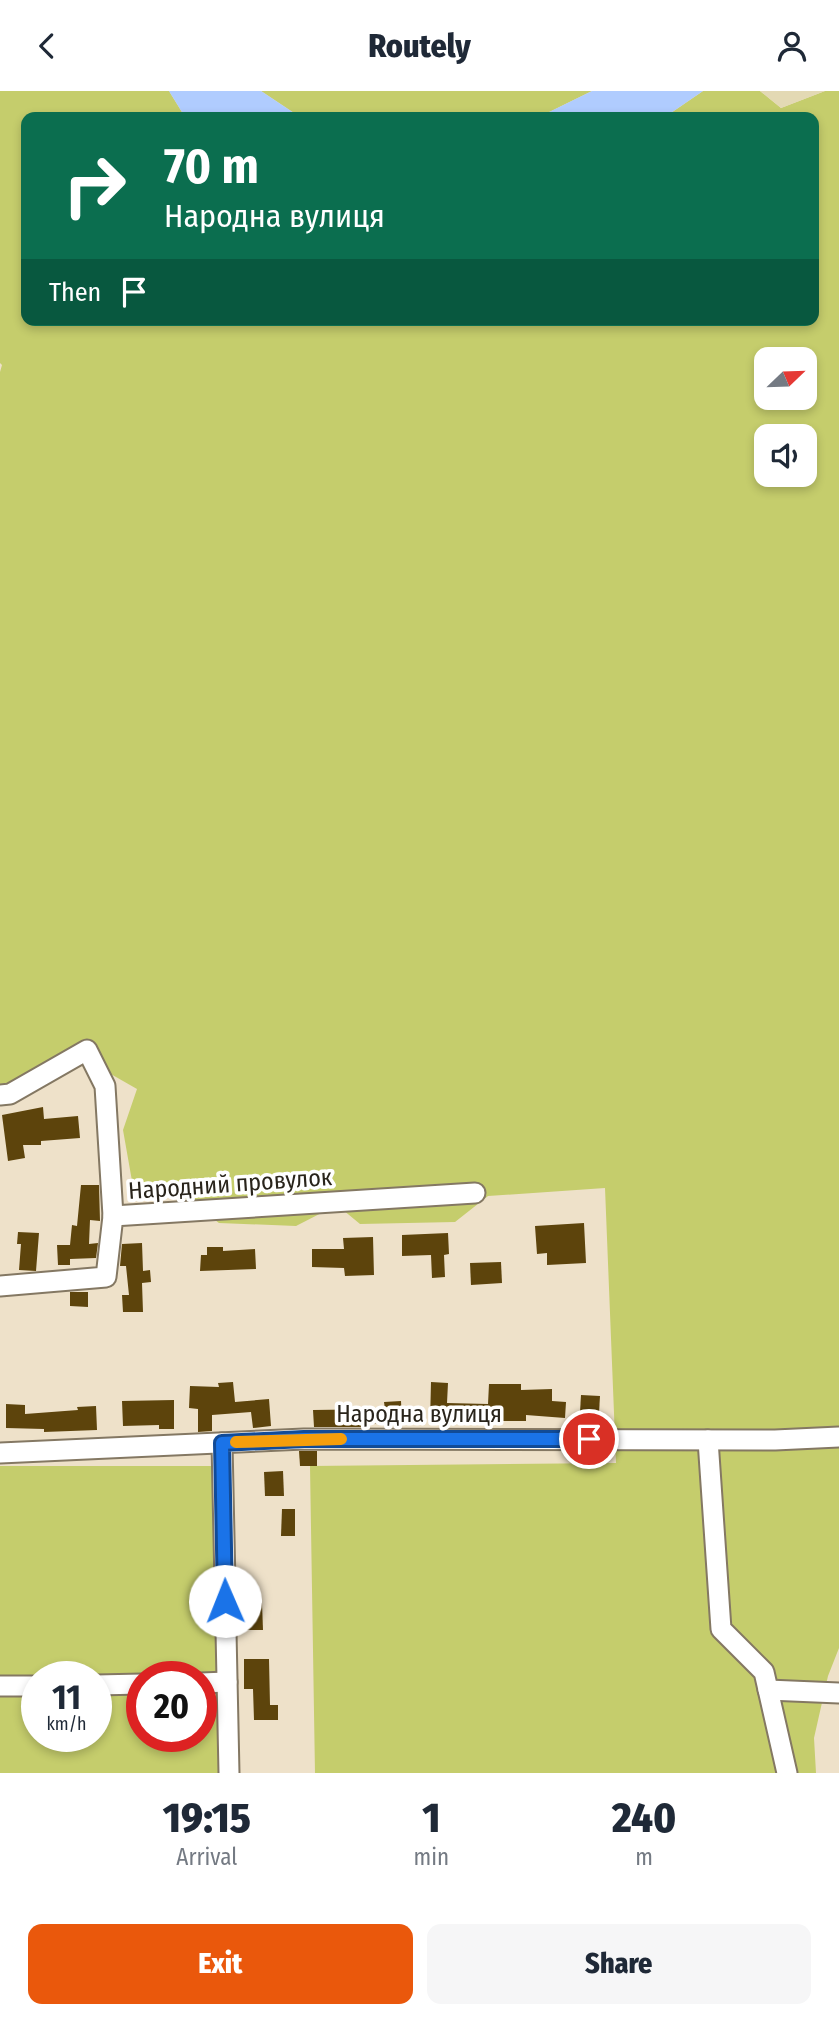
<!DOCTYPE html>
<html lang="en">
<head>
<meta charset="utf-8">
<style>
	body { margin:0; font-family:"Fira Sans Condensed",sans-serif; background:#f6f6f7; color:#1f2937; height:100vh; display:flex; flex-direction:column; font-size:26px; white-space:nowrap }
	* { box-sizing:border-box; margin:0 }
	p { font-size:23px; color:#747a83 }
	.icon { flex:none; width:38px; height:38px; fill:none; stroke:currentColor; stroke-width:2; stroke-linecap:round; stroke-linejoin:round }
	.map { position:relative; height:1682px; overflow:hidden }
	.side { display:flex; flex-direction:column; background:#fff; flex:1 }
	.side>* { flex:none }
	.top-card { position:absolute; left:21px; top:21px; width:798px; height:214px; border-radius:14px; box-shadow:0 4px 10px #0003; background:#0b6e4f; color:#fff; overflow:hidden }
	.needle { width:46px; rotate:67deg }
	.controls { position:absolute; left:754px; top:256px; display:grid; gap:14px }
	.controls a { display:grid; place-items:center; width:63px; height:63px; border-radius:14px; background:#fff; box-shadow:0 4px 10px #0003; font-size:35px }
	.speed { position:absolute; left:21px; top:1570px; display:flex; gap:14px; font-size:35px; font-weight:700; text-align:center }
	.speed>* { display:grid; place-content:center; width:91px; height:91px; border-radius:50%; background:#fff; box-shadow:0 4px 10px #0003; line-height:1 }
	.speed small { font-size:18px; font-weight:400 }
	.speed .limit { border:10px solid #d22; background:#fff; color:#111 }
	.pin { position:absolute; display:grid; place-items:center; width:60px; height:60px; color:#fff; margin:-30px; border:4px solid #fff; border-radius:50%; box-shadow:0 2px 7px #0007 }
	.me { position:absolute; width:77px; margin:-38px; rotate:359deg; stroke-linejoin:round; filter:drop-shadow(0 0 5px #0008) }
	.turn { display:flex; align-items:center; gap:24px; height:147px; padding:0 28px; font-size:32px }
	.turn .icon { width:91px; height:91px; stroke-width:2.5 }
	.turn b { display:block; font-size:49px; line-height:60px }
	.then { display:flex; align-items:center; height:66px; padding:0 28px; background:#0003; gap:14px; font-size:26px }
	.eta { display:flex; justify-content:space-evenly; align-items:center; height:119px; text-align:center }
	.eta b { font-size:42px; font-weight:800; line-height:49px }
	.button { display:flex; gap:14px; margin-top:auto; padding:14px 28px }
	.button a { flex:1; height:80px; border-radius:14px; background:#ea580c; color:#fff; font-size:28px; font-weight:800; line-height:80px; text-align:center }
	.button a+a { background:#f6f6f7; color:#1f2937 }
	header { display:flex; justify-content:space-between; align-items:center; height:91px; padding:0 28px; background:#fff; font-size:32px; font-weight:800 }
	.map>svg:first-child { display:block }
	.green { fill:#c5cd6c; fill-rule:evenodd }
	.sand { fill:#e3d9b4 }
	.water { fill:#b0ccfe }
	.building { fill:#5d440c }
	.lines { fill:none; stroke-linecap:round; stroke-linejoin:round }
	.minor-casing { stroke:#847863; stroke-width:23 }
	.minor { stroke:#fff; stroke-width:19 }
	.route-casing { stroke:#114b97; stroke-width:18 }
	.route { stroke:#1a73e8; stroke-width:12 }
	.slow { stroke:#f59e0b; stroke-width:12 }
	.labels { text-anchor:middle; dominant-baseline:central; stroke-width:7; stroke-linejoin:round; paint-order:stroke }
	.street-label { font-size:24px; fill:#29241b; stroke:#fff }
</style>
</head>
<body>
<header><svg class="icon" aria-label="back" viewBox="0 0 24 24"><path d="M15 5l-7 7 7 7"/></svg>Routely<svg class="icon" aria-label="person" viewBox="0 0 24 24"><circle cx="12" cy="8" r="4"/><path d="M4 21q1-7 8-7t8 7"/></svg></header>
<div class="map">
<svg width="839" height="1682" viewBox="0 0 839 1682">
	<rect width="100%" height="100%" fill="#eee1c9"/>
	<g class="green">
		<path d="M0,0H169L185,26H26V229H814V26H665L703,0H760L781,17L825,0H839V1557L828,1585L814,1647L816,1682H315L310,1375L616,1372L605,1097L488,1105L455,1131L360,1133L337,1114L296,1135L219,1132L167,1094L132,1090L123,1039L137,998L74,962L0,1000V281L2,274L0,272ZM766,268H805V306H766ZM766,345H805V383H766Z"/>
		<polygon points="261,0 592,0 539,26 300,26"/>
		<path d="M0,1375H222L229,1682H0ZM37,1586H96V1645H37ZM142,1586H201V1645H142Z"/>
	</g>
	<polygon class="sand" points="760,0 825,0 781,17"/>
	<g class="water">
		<polygon points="169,0 261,0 300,26 185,26"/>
		<polygon points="592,0 703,0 665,26 539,26"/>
	</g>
	<g class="building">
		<polygon points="43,1016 44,1028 78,1025 80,1047 41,1050 41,1054 23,1054 25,1067 8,1070 2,1024"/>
		<polygon points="81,1094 99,1094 100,1130 90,1129 89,1153 98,1152 96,1167 70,1168 70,1174 58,1174 57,1154 70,1154 72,1134 77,1135"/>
		<polygon points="584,1132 586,1172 547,1174 547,1162 537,1163 535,1135"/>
		<polygon points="18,1141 39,1142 36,1180 19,1179 21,1153 17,1153"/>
		<polygon points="448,1142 449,1163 444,1164 445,1186 432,1187 431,1164 402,1165 402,1144"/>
		<polygon points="373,1146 374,1184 345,1185 344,1177 312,1176 312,1158 344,1158 343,1147"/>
		<polygon points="142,1152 143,1180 150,1179 151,1191 142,1192 143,1221 123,1221 122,1204 129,1204 126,1175 120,1175 122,1153"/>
		<polygon points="207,1156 223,1156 223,1160 255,1158 256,1178 200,1180 201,1164 207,1164"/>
		<polygon points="501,1171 502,1192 471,1194 470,1172"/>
		<polygon points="70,1201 88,1201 88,1216 70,1215"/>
		<polygon points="233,1291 235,1311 269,1308 271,1335 253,1337 251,1321 212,1324 212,1340 198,1341 198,1318 189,1317 190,1295 219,1296 218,1292"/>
		<polygon points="431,1291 448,1292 447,1312 488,1313 489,1293 521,1293 521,1299 552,1298 552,1310 566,1311 565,1327 526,1324 526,1330 483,1330 483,1334 430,1331"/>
		<polygon points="581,1304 600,1305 599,1322 580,1321"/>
		<polygon points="174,1309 174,1338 159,1338 159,1334 123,1335 122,1310"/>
		<polygon points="401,1310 402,1331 364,1333 365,1336 314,1336 313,1319 385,1318 384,1311"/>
		<polygon points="6,1313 25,1314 25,1323 78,1319 77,1316 96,1315 97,1339 44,1341 44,1338 6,1337"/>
		<polygon points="299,1360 317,1360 317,1375 300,1375"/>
		<polygon points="283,1380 284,1405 265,1405 264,1381"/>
		<polygon points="282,1418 295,1418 295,1445 281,1445"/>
		<polygon points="262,1512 263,1539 238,1539 238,1513"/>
		<polygon points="244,1568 269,1568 270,1614 278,1614 278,1629 254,1629 253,1598 244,1598"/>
	</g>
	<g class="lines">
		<g class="minor-casing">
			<g id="minor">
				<polyline points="0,1004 10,1003 87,959 105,995 113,1125"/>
				<polyline points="0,1195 106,1186 113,1125 475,1102"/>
				<polyline points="708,1349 721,1538 764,1581 787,1682"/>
				<polyline points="222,1352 229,1682"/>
				<polyline points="0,1362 304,1348 775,1349 839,1346"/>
				<polyline points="201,1592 227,1591"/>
				<polyline points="96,1594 142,1593"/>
				<polyline points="0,1595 37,1595"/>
				<polyline points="768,1599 839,1602"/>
			</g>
		</g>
		<use href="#minor" class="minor"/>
	</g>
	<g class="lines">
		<g class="route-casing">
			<polyline id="route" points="225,1510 222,1352 304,1348 589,1348"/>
		</g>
		<use href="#route" class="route"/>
		<polyline class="slow" points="236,1351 341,1348"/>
	</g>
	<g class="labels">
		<g class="street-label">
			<text transform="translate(230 1093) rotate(-4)">Народний провулок</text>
			<text x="419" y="1323">Народна вулиця</text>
		</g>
	</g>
</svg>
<div class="controls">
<a><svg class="needle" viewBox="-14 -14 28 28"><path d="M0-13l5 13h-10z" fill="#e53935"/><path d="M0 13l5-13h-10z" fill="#747a83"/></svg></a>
<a><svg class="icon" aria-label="sound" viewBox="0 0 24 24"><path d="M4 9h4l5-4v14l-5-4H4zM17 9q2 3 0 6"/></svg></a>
</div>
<div class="speed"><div>11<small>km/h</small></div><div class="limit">20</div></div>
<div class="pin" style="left:589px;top:1348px;background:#d93025"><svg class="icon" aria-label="arrive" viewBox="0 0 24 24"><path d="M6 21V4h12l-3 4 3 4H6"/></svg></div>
<svg class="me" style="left:225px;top:1510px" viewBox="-20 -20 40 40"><circle r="19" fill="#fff"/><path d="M0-13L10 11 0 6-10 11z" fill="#1a73e8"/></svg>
<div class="top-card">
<div class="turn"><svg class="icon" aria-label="right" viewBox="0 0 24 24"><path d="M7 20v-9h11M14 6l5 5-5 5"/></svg><div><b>70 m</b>Народна вулиця</div></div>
<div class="then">Then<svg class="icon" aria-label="arrive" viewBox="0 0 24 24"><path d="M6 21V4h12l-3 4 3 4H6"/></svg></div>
</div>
</div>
<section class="side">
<div class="eta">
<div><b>19:15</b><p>Arrival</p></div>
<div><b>1</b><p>min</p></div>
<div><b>240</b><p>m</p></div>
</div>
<div class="button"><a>Exit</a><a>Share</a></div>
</section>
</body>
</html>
